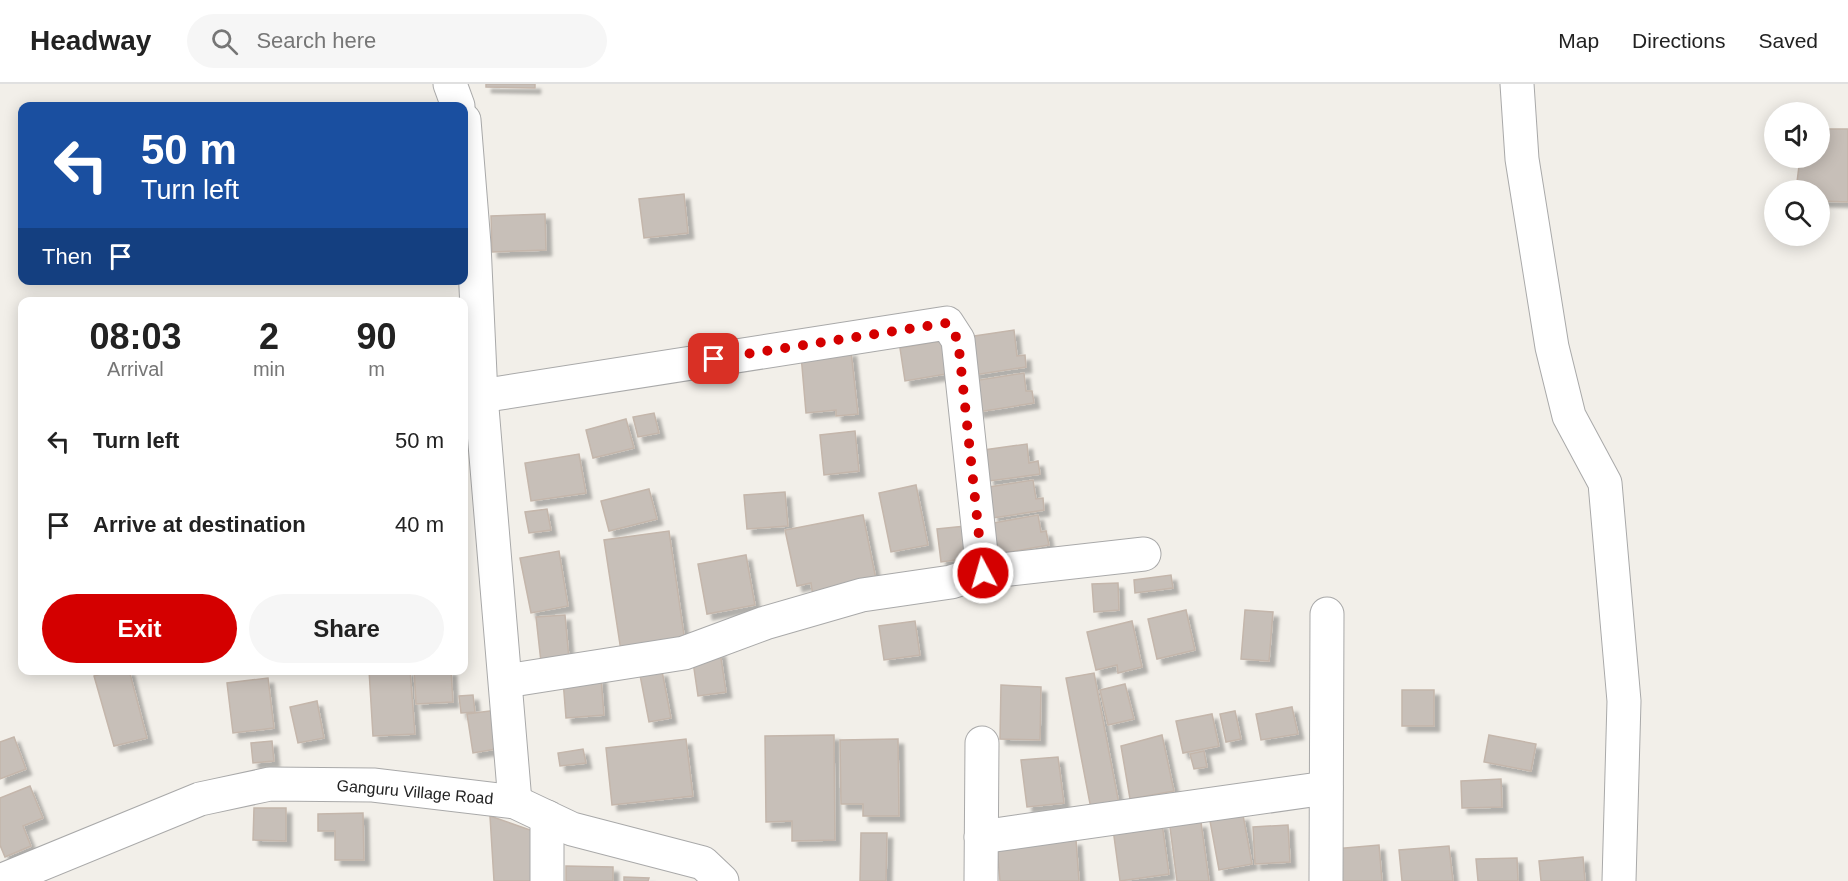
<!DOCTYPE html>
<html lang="en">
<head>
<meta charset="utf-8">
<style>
	body { margin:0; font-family:Arial,sans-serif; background:#f6f6f6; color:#222; height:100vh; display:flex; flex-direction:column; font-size:22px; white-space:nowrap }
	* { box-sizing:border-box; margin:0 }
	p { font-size:20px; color:#767676 }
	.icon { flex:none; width:33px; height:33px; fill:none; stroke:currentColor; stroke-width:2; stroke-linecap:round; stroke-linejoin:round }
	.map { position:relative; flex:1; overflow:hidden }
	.sheet { position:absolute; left:18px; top:213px; width:450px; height:378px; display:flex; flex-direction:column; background:#fff; border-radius:12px; box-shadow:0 3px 15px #0003 }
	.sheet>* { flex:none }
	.guide { position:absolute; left:18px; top:18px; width:450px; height:183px; border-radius:12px; box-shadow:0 3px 15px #0003; background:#1a4fa0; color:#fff; overflow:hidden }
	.tools { position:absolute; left:1764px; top:18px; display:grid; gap:12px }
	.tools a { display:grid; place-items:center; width:66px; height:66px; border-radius:50%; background:#fff; box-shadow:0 3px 15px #0003; font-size:30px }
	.pin { position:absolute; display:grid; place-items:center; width:51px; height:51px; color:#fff; margin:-26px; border-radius:12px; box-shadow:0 3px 9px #0006 }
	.me { position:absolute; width:66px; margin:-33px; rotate:354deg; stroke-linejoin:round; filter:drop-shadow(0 0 4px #0008) }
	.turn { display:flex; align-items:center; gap:21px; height:126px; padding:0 24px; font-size:27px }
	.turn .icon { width:78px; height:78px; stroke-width:2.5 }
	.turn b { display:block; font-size:42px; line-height:51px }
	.then { display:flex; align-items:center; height:57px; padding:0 24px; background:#0003; gap:12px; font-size:22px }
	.eta { display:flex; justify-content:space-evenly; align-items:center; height:102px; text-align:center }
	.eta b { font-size:36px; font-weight:800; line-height:42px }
	.cta { display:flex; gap:12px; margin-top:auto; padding:12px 24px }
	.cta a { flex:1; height:69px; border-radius:36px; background:#d40000; color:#fff; font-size:24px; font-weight:800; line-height:69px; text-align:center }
	.cta a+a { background:#f6f6f6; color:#222 }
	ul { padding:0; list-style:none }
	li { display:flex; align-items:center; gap:18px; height:84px; padding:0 24px }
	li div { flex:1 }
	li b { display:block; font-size:22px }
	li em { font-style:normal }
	header { display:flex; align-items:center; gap:36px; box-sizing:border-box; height:84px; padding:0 30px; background:#fff; border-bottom:2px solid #e0e0e0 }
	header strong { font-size:28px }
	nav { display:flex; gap:33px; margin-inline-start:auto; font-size:21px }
	.search { width:420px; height:54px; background:#f6f6f6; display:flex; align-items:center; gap:15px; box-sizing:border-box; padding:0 21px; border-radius:33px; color:#767676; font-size:22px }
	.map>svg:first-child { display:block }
	.building { fill:#c7bfb8; stroke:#c4b6ab; stroke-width:1.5; filter:url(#shadow) }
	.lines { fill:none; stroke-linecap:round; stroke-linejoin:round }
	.minor-casing { stroke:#a9a9a9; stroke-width:35 }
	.minor { stroke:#fff; stroke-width:33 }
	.route { stroke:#d40000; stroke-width:10; stroke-dasharray:0 18 }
	.labels { text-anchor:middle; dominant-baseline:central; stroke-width:4.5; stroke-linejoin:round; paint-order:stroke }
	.street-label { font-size:16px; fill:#222; stroke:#fff }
</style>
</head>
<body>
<header>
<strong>Headway</strong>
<div class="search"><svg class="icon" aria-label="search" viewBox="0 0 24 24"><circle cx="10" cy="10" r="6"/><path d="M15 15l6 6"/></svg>Search here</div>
<nav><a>Map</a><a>Directions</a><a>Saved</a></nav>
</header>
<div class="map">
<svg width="1848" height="797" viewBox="0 0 1848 797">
	<defs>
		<filter id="shadow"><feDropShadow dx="5.5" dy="5.5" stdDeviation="1.5" flood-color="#0004"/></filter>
	</defs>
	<rect width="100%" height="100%" fill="#f2efe9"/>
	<g class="building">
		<polygon points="486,0 535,0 535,4 486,3"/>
		<polygon points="1820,45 1848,45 1848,118 1820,117 1820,106 1796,106 1800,74 1820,74"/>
		<polygon points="684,110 688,149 644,154 639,115"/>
		<polygon points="545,130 546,166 492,168 491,132"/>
		<polygon points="1014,246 1017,272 1025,271 1026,283 974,291 968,253"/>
		<polygon points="946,256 952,289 905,297 900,264"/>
		<polygon points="851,267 858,330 836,332 836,326 806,329 801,271"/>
		<polygon points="1024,289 1026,307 1032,307 1034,319 978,328 973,297"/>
		<polygon points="654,329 659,349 638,353 633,333"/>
		<polygon points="626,335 634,364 593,374 586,346"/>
		<polygon points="855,347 859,387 824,391 820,351"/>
		<polygon points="1027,360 1029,379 1038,377 1040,390 989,397 984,366"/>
		<polygon points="579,370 586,409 531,417 525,379"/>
		<polygon points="1033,396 1036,415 1043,414 1044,426 993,434 989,403"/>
		<polygon points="916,401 928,461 891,468 879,409"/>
		<polygon points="649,405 657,435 609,447 601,417"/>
		<polygon points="785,408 788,442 747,445 744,411"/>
		<polygon points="547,425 551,446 529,449 525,428"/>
		<polygon points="863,431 877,500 813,513 811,499 797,502 785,446"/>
		<polygon points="1038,431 1041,448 1046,447 1049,461 998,470 993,439"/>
		<polygon points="975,441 979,473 941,478 937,445"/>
		<polygon points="669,447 685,558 621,567 604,456"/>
		<polygon points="559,467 568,522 531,529 520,474"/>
		<polygon points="746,471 755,521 707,530 698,480"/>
		<polygon points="1171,491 1173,504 1135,509 1134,496"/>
		<polygon points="1118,499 1119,526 1094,528 1092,500"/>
		<polygon points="1186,526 1195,566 1157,575 1148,535"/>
		<polygon points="1245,526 1273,528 1269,577 1241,575"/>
		<polygon points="565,531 569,575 541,578 536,533"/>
		<polygon points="915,537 920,571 884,576 879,542"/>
		<polygon points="1132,537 1142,583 1118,589 1117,581 1096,586 1087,548"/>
		<polygon points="720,567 726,608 698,612 692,571"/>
		<polygon points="114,586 129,586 147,654 114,662 94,592"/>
		<polygon points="369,586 410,586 415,650 373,652"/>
		<polygon points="414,586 451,586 453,618 416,620"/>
		<polygon points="662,587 671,634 649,638 640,591"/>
		<polygon points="1094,589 1119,720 1091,725 1066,594"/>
		<polygon points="601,593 604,631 566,634 563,596"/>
		<polygon points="268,594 274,644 233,649 227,599"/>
		<polygon points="1125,600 1134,635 1108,641 1100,606"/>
		<polygon points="1001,601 1041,603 1040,656 1000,655"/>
		<rect x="1402" y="606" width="32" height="36"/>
		<polygon points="473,611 475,628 461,629 459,612"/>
		<polygon points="317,617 324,654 298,659 290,623"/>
		<polygon points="1292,623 1298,650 1261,656 1256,630"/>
		<polygon points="497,626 502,664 473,669 467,630"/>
		<polygon points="1235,627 1241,655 1226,658 1220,630"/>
		<polygon points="1212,630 1219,662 1183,669 1176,637"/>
		<polygon points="834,651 835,756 792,757 792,737 766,738 765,652"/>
		<polygon points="1162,651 1174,707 1130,715 1121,662"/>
		<polygon points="1489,651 1536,660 1531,687 1484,678"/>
		<polygon points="14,653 26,685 0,695 0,658"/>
		<polygon points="686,655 693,712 612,721 606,664"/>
		<polygon points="898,655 899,732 863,732 863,720 841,720 840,656"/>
		<polygon points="272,657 274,677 253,679 251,659"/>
		<polygon points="583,665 586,679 560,682 558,669"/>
		<polygon points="1204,667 1207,683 1194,685 1190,670"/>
		<polygon points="1058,673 1064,719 1027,723 1021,676"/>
		<polygon points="1501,695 1502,723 1462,724 1461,697"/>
		<polygon points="30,702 43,734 23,742 31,762 5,773 0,761 0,714"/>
		<polygon points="254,724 286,724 286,757 253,756"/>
		<polygon points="363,729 364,776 335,776 335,747 318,747 318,730"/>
		<polygon points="1243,731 1252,780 1219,786 1210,737"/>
		<polygon points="490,732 533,747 537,797 494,797"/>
		<polygon points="1201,738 1209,797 1177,797 1170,743"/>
		<polygon points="1162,739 1169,790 1120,797 1113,745"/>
		<polygon points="1288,741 1290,778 1255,780 1253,743"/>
		<polygon points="861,749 887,749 886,797 860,797"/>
		<polygon points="1076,756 1079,797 1000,797 997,763"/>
		<polygon points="1379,761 1382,797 1337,797 1334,765"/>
		<polygon points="1449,762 1453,797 1402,797 1399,766"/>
		<polygon points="1583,773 1585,797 1541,797 1539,777"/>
		<polygon points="1517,774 1518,797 1478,797 1476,775"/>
		<polygon points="566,782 613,783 613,797 566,797"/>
		<polygon points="624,793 649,794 648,797 624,797"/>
	</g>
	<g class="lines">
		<g class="minor-casing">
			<g id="minor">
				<polyline points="450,0 458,22"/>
				<polyline points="1517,0 1522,75 1552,263 1569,332 1605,399 1624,617 1619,797"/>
				<polyline points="464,36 474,160 481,312 515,718"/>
				<polyline points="481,312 947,239 958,256 983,488"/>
				<polyline points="506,597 684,569 765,539 862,511 951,498 983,488 1144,470"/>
				<polyline points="981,753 1326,704"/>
				<polyline points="0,797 200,715 270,700 373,701 515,718 572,745 703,779 722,797"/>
				<polyline points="547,797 547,733"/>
				<polyline points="981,797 982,659"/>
				<polyline points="1326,797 1327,530"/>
			</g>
		</g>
		<use href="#minor" class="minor"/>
	</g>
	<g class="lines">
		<polyline class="route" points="714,275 947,239 958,256 983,489"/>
	</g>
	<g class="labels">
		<g class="street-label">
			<text transform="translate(415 708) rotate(5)">Ganguru Village Road</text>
		</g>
	</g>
</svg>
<div class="tools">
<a><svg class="icon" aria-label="sound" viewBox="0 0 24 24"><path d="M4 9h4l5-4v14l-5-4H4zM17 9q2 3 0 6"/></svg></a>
<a><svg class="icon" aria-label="search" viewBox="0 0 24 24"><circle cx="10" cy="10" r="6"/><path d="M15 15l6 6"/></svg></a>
</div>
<div class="pin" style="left:714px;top:275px;background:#d93025"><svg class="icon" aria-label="arrive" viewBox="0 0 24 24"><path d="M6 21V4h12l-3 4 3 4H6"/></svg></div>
<svg class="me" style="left:983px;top:489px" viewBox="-20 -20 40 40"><circle r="17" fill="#d40000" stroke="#fff" stroke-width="3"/><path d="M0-11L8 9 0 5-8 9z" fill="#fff"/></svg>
<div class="guide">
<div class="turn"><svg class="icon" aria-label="left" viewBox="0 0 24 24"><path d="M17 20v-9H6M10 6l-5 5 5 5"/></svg><div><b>50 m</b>Turn left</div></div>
<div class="then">Then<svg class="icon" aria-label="arrive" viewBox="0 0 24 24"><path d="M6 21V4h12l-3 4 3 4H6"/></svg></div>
</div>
<section class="sheet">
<div class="eta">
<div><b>08:03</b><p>Arrival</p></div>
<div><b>2</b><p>min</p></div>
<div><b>90</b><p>m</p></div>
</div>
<ul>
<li><svg class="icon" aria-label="left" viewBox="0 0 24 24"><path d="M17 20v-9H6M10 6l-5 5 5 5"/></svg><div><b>Turn left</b></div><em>50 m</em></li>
<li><svg class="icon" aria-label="arrive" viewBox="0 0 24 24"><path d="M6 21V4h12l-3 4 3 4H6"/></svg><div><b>Arrive at destination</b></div><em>40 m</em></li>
</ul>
<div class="cta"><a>Exit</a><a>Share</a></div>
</section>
</div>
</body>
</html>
